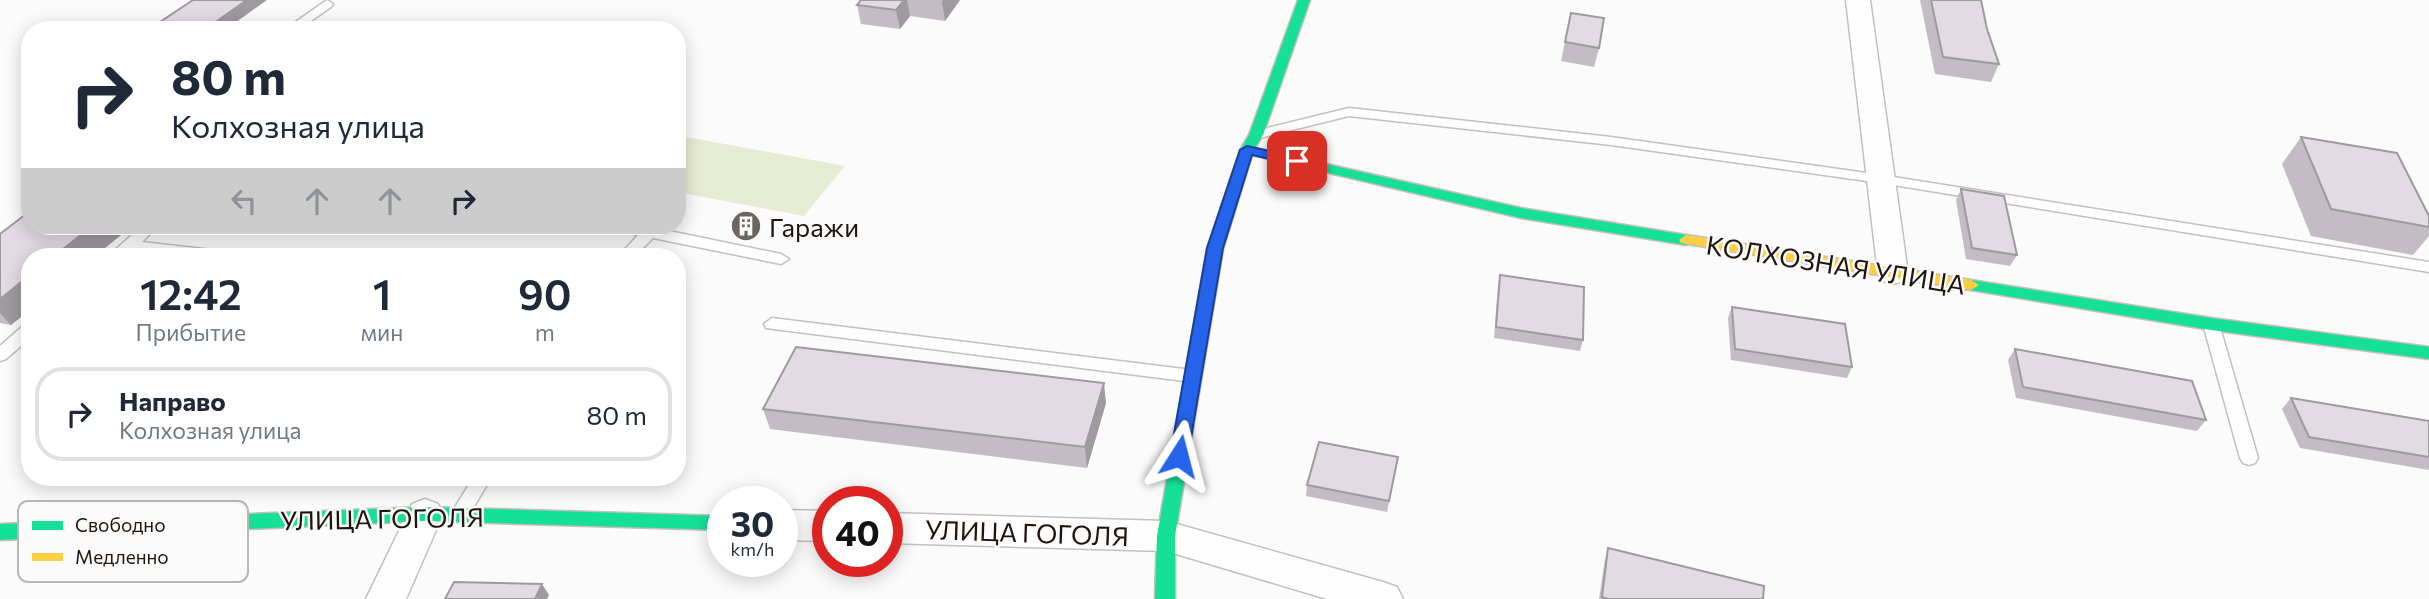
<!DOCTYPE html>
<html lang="ru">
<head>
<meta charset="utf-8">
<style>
	body { margin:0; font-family:Commissioner,sans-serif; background:#f2f2f3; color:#1f2937; height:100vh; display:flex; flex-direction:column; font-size:26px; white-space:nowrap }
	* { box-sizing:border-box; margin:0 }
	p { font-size:23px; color:#747a83 }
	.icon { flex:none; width:38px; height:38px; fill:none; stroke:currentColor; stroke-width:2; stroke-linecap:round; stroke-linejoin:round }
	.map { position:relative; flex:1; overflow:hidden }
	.panel { position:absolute; left:21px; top:248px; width:665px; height:238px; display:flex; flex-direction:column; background:#fff; border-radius:28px; box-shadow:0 4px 18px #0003 }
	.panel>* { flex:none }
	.guide { position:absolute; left:21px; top:21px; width:665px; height:214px; border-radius:28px; box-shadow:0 4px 18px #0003; background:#fff; color:#1f2937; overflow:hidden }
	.speed { position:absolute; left:707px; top:486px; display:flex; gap:14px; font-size:35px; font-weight:700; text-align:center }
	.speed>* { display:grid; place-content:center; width:91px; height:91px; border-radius:50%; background:#fff; box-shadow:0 4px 18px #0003; line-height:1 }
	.speed small { font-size:18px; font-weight:400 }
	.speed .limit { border:10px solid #d22; background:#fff; color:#111 }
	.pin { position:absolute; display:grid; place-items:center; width:60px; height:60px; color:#fff; margin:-30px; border-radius:14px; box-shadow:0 4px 10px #0006 }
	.me { position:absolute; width:77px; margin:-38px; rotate:9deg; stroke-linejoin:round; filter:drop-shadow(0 0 5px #0008) }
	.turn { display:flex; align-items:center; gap:24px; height:147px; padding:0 35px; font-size:32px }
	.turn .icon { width:91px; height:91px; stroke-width:2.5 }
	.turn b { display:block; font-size:49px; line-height:60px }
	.lanes { display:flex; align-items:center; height:66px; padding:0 35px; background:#0003; justify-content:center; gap:35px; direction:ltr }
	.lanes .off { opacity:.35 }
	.eta { display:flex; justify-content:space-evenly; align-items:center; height:119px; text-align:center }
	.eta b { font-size:42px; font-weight:600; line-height:49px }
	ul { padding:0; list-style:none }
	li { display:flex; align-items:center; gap:21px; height:94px; margin:0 14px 10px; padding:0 21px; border:4px solid #e0e1e3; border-radius:28px }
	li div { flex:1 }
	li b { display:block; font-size:26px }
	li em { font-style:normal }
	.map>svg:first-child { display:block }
	.green { fill:#e7ecd5 }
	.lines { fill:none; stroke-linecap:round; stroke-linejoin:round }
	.lane-casing { stroke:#c6bfbd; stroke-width:3 }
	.street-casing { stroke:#c6bfbd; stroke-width:3 }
	.fast-casing { stroke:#c6bfbd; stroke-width:3 }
	.slow-casing { stroke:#c6bfbd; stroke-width:3 }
	.lane { fill:#fefefe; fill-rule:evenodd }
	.street { fill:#fefefe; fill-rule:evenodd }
	.fast { fill:#16e098; fill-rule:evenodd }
	.slow { fill:#ffcf43; fill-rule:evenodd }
	.wall { fill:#c3bcc4 }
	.shaded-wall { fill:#9f99a0 }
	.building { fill:#e3dbe4; stroke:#9f99a0; stroke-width:2 }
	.route { fill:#2563eb; stroke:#184099; stroke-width:2 }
	.labels { text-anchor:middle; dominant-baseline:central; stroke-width:5; stroke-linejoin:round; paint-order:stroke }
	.poi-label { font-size:26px; fill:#20140e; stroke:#fbfbfb; text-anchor:start }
	.street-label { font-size:26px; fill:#20140e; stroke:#fbfbfb }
	.key { fill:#fbfbfb; stroke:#b9b6b4; stroke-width:2 }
	.key-label { font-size:19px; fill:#20140e }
</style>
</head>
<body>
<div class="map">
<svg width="2429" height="599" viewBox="0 0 2429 599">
	<rect width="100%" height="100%" fill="#fbfbfb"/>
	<polygon class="green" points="686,137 845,166 804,216 677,192 677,146"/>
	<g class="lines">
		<g class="lane-casing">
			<g id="lane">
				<polygon points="327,0 333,4 331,7 298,30 284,30"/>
				<polygon points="1349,108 1611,137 1881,175 2429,262 2429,272 1881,183 1611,145 1349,116 1256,139 1249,135 1251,132"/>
				<polygon points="142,226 158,226 142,242 230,252 238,257 189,257 131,250 123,257 107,257"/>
				<polygon points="611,226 650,227 781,254 789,259 781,264 653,238 634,257 618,257 638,235 613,229"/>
				<polygon points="772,318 1192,370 1198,372 1200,376 1198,380 1192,382 766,328 764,324"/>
				<polygon points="2211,318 2219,324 2258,458 2255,463 2249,465 2243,463 2240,458 2203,324"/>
				<polygon points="30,323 30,338 6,359 0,361 0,346 24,325"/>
				<polygon points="473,478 491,478 466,520 459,522 452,520 450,515"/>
			</g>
		</g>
		<g class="street-casing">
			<g id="street">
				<polygon points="1846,0 1870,0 1908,274 1904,281 1893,284 1882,281 1878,274"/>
				<polygon points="425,499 438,504 443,514 406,599 366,599 412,504"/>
				<polygon points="782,510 828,511 828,541 782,540"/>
				<polygon points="887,513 1166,521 1383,582 1397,587 1403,599 1327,599 1166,551 887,543"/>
			</g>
		</g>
		<g class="fast-casing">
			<g id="fast">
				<polygon points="1298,0 1310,0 1263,135 1255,148 1521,208 1686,235 1693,240 1686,245 1521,218 1252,155 1223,249 1175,536 1175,599 1155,599 1157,536 1207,249 1240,150 1249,135"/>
				<polygon points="1971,280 2211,318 2429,347 2429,359 2211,330 1965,289 1963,285"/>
				<polygon points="425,507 723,516 723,530 425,521 0,540 0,524"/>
			</g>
		</g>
		<g class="slow-casing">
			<polygon id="slow" points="1686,235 1971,280 1979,285 1971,290 1681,243 1679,240"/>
		</g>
		<use href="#lane" class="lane"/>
		<use href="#street" class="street"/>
		<use href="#fast" class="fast"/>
		<use href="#slow" class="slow"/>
	</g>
	<g class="wall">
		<polygon points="861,0 960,0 945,21 910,16 900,29 861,24 857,5"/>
		<polygon points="1920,0 1981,0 1987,29 1999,64 1991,82 1935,74"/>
		<polygon points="1571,13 1599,48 1594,67 1561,61"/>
		<polygon points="2301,137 2429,216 2429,236 2413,255 2311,236 2282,164"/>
		<polygon points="1961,189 2017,255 2010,266 1966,259 1956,200"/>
		<polygon points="132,226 94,257 30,257 11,325 0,323 0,234"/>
		<polygon points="1500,275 1583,340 1580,351 1494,338 1498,286"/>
		<polygon points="1732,307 1852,367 1847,378 1731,360 1728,318"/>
		<polygon points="2015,349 2206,420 2197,431 2016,398 2008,360"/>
		<polygon points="2291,398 2429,421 2429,470 2300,448 2282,409"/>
		<polygon points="1106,403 1087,468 770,429 763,409"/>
		<polygon points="1398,457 1387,512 1306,496 1307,485"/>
		<polygon points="1608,548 1763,599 1599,599 1605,559"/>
	</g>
	<g class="shaded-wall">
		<polygon points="247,0 267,0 225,30 204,30"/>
		<polygon points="904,0 907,0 910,16 900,29 896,10"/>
		<polygon points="943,0 960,0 945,21 942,2"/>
		<polygon points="92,226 132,226 94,257 53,257"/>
		<polygon points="30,275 30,310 11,325 0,313 0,299"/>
		<polygon points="1104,383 1106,403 1087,468 1085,447"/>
		<polygon points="542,584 549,595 547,599 535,599"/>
	</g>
	<g class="building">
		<polygon points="193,0 247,0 204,30 148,30"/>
		<polygon points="861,0 904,0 896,10 857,5"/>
		<polygon points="1931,0 1981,0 1987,29 1999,64 1943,57"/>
		<polygon points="1571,13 1604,18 1599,48 1565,42"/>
		<polygon points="2301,137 2397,153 2429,216 2429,227 2331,209"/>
		<polygon points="1961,189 2004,196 2017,255 1972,248"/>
		<polygon points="30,211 30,226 92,226 53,257 30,257 30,275 0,299 0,234"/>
		<polygon points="1500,275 1584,287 1583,340 1496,327"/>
		<polygon points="1732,307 1845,324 1852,367 1735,349"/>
		<polygon points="796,347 1104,383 1085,447 763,409"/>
		<polygon points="2015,349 2192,381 2206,420 2023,387"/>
		<polygon points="2291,398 2429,421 2429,457 2309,437"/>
		<polygon points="1319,442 1398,457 1389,501 1307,485"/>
		<polygon points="1608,548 1764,586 1763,599 1608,599 1602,597"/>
		<polygon points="454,582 542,584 535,599 445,599"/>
	</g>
	<polygon class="route" points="1247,146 1302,158 1304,161 1297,165 1252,155 1223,248 1188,456 1185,461 1173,461 1170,456 1207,248 1240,150"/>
	<defs>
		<g id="building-disc" transform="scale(1.575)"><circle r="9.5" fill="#6d6561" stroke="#fbfbfb"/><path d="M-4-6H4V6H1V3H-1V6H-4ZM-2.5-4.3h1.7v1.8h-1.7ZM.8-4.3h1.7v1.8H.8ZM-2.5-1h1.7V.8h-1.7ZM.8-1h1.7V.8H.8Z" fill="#fff"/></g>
	</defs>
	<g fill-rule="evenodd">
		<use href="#building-disc" x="746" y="226"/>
	</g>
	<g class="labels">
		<g class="poi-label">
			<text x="769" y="226">Гаражи</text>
		</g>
		<g class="street-label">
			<text transform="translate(1836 264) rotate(9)">КОЛХОЗНАЯ УЛИЦА</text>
			<text transform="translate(382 518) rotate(-1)">УЛИЦА ГОГОЛЯ</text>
			<text transform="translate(1027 532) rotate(2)">УЛИЦА ГОГОЛЯ</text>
		</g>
	</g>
	<rect x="18" y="501" width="230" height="81" rx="10" class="key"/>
	<rect x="32" y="521" width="31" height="9" fill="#16e098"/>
	<rect x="32" y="553" width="31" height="8" fill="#ffcf43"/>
	<g class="key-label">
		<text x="75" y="532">Свободно</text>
		<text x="75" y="564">Медленно</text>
	</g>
</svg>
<div class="speed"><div>30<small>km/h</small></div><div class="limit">40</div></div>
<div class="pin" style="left:1297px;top:161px;background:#d93025"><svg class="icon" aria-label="arrive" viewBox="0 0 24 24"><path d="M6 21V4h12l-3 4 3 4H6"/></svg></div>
<svg class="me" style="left:1179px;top:456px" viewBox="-20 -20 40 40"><path d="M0-17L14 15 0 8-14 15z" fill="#2563eb" stroke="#fff" stroke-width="4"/></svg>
<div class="guide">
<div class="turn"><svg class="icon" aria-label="right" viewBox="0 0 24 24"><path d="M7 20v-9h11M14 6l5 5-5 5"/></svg><div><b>80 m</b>Колхозная улица</div></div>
<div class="lanes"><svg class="icon off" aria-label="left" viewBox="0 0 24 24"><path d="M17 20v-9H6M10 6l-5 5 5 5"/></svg><svg class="icon off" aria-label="ahead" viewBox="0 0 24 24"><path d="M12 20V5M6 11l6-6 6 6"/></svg><svg class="icon off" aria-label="ahead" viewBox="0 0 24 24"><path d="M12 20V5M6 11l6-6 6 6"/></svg><svg class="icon" aria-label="right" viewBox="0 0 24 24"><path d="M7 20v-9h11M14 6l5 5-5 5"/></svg></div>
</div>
<section class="panel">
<div class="eta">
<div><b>12:42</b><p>Прибытие</p></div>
<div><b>1</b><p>мин</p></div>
<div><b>90</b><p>m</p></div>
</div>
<ul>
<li><svg class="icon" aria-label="right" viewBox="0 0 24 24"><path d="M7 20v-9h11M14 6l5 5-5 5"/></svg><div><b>Направо</b><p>Колхозная улица</p></div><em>80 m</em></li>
</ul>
</section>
</div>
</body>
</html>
